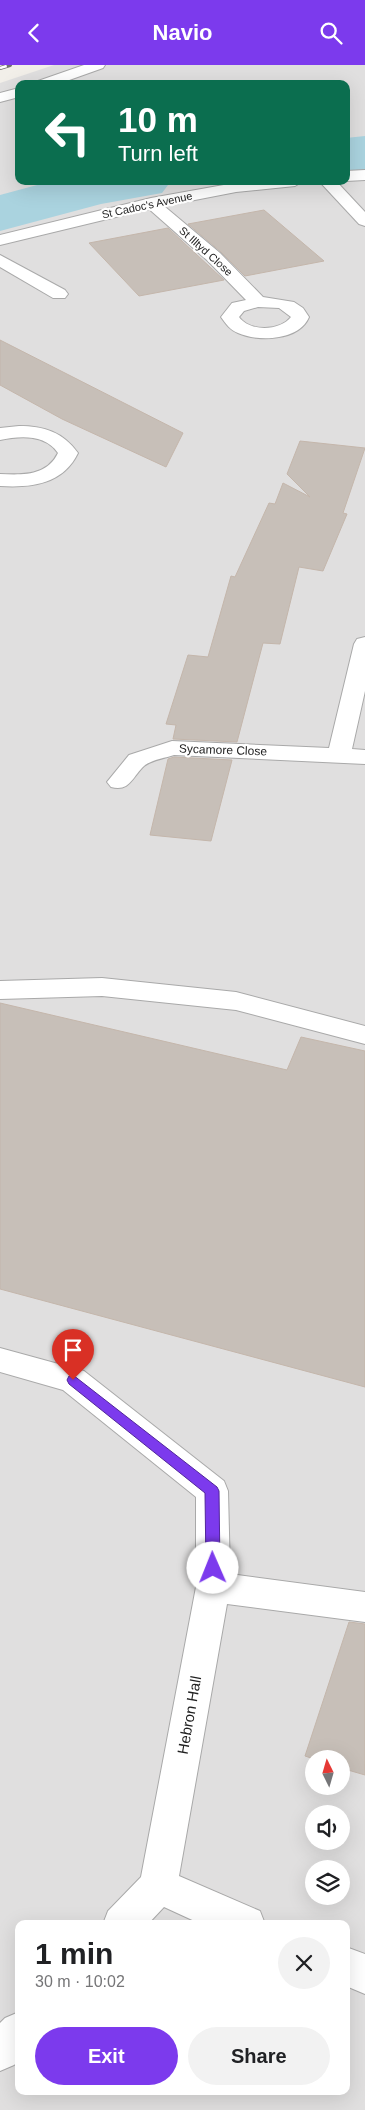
<!DOCTYPE html>
<html lang="en">
<head>
<meta charset="utf-8">
<style>
	body { margin:0; font-family:Helvetica,sans-serif; background:#f2f2f2; color:#202124; height:100vh; display:flex; flex-direction:column; font-size:19px; white-space:nowrap }
	* { box-sizing:border-box; margin:0 }
	p { font-size:16px; color:#757577 }
	.icon { flex:none; width:28px; height:28px; fill:none; stroke:currentColor; stroke-width:2; stroke-linecap:round; stroke-linejoin:round }
	.map { position:relative; flex:1; overflow:hidden }
	.drawer { position:absolute; left:15px; top:1855px; width:335px; height:175px; display:flex; flex-direction:column; background:#fff; border-radius:10px; box-shadow:0 5px 20px #0002 }
	.drawer>* { flex:none }
	.hud { position:absolute; left:15px; top:15px; width:335px; height:105px; border-radius:10px; box-shadow:0 5px 20px #0002; background:#0b6e4f; color:#fff; overflow:hidden }
	.needle { width:32px; rotate:355deg }
	.tools { position:absolute; left:305px; top:1685px; display:grid; gap:10px }
	.tools a { display:grid; place-items:center; width:45px; height:45px; border-radius:50%; background:#fff; box-shadow:0 5px 20px #0002; font-size:25px }
	.pin { position:absolute; display:grid; place-items:center; width:42px; height:42px; color:#fff; margin:-51px -21px; border-radius:50% 50% 50% 0; rotate:-45deg; box-shadow:0 0 5px #0007 }
	.pin .icon { rotate:45deg }
	.me { position:absolute; width:55px; margin:-28px; rotate:359deg; stroke-linejoin:round; filter:drop-shadow(0 0 4px #0008) }
	.turn { display:flex; align-items:center; gap:18px; height:105px; padding:0 20px; font-size:22px }
	.turn .icon { width:65px; height:65px; stroke-width:2.5 }
	.turn b { display:block; font-size:35px; line-height:42px }
	.round { display:grid; place-items:center; flex:none; width:52px; height:52px; border-radius:26px; background:#f2f2f2 }
	.headline { display:flex; align-items:center; justify-content:space-between; height:85px; padding:0 20px }
	h1 { font-size:30px; font-weight:600; line-height:38px }
	.cta { display:flex; gap:10px; margin-top:auto; padding:10px 20px }
	.cta a { flex:1; height:58px; border-radius:30px; background:#7c3aed; color:#fff; font-size:20px; font-weight:600; line-height:58px; text-align:center }
	.cta a+a { background:#f2f2f2; color:#202124 }
	header { display:flex; justify-content:space-between; align-items:center; height:65px; padding:0 20px; background:#7c3aed; color:#fff; font-size:22px; font-weight:600 }
	.map>svg:first-child { display:block }
	.residential { fill:#e0dfdf; fill-rule:evenodd }
	.lines { fill:none; stroke-linecap:round; stroke-linejoin:round }
	.river { fill:#aad3df; fill-rule:evenodd }
	.building { fill:#c7bfb8; stroke:#c4b6ab }
	.minor-casing { stroke:#a9a9a9; stroke-width:2 }
	.minor { fill:#fff; fill-rule:evenodd }
	.rail-casing { stroke:#707070; stroke-width:4 }
	.rail { stroke:#fff; stroke-width:2.5; stroke-dasharray:7; stroke-linecap:butt }
	.route { fill:#7c3aed; stroke:#51269a }
	.labels { text-anchor:middle; dominant-baseline:central; stroke-width:4.5; stroke-linejoin:round; paint-order:stroke }
	.far-street-label { font-size:11px; fill:#222; stroke:#fff }
	.street-label { font-size:12px; fill:#222; stroke:#fff }
	.near-street-label { font-size:15px; fill:#222; stroke:#fff }
</style>
</head>
<body>
<header><svg class="icon" aria-label="back" viewBox="0 0 24 24"><path d="M15 5l-7 7 7 7"/></svg>Navio<svg class="icon" aria-label="search" viewBox="0 0 24 24"><circle cx="10" cy="10" r="6"/><path d="M15 15l6 6"/></svg></header>
<div class="map">
<svg width="365" height="2045" viewBox="0 0 365 2045">
	<rect width="100%" height="100%" fill="#f2efe9"/>
	<path class="residential" d="M54,0H365V2045H0V18ZM19,19H346V116H19ZM314,1694H341V1721H314ZM314,1749H341V1776H314ZM314,1804H341V1831H314ZM19,1859H346V2026H19Z"/>
	<g class="lines">
		<g class="river">
			<polygon points="365,71 365,105 346,107 346,73"/>
			<polygon points="52,116 171,116 162,128 101,139 0,166 0,130"/>
		</g>
	</g>
	<g class="building">
		<polygon points="264,145 324,196 245,211 221,187 188,159"/>
		<polygon points="168,163 224,215 139,231 89,178"/>
		<polygon points="0,275 183,368 166,402 62,354 0,320"/>
		<polygon points="300,376 365,383 343,448 347,449 323,506 299,502 280,579 263,578 237,677 173,674 176,660 166,659 188,590 208,592 231,511 235,512 269,438 275,439 283,418 310,432 287,409"/>
		<polygon points="174,692 232,695 211,776 150,770 168,694"/>
		<polygon points="0,938 287,1005 301,972 365,986 365,1322 0,1224"/>
		<polygon points="349,1557 365,1559 365,1710 341,1703 341,1694 314,1694 305,1691"/>
	</g>
	<g class="lines">
		<g class="minor-casing">
			<g id="minor">
				<polygon points="84,0 105,0 103,3 58,19 36,19 38,16"/>
				<polygon points="19,23 19,32 0,37 0,28"/>
				<polygon points="365,105 365,115 346,116 346,106"/>
				<path d="M246,116H303L295,121L236,127L164,141L220,188L263,232L294,237L303,243L309,252C299,276 258,277 238,268C230,265 226,259 221,252L232,238L246,235L208,196L149,144L0,180V170L151,133ZM258,242L279,243L291,252C280,266 250,267 239,252L244,246Z"/>
				<polygon points="319,116 336,116 365,147 365,161 359,159"/>
				<polygon points="0,190 65,225 68,229 65,233 53,233 0,202"/>
				<path d="M19,361C44,361 63,367 78,388C63,419 32,423 0,421V409C23,410 47,411 58,388C45,369 20,371 0,375V363Z"/>
				<path d="M365,572V626L352,684L365,685V699L174,690C165,693 151,695 144,701C132,712 130,727 111,722L107,717L129,690L172,676L329,683L354,579L357,574Z"/>
				<polygon points="102,913 236,927 365,961 365,979 236,945 102,931 0,934 0,916"/>
				<polygon points="0,1283 84,1306 224,1416 228,1426 230,1509 365,1527 365,1557 227,1539 179,1811 260,1846 265,1859 201,1859 164,1842 148,1859 103,1859 108,1846 141,1812 196,1522 196,1432 63,1325 0,1307"/>
				<polygon points="346,1882 365,1889 365,1929 346,1921"/>
				<polygon points="19,1947 19,1996 14,2000 0,2006 0,1958 5,1953"/>
			</g>
		</g>
		<use href="#minor" class="minor"/>
		<g class="rail-casing">
			<polyline id="rail" points="0,3 10,0"/>
		</g>
		<use href="#rail" class="rail"/>
	</g>
	<polygon class="route" points="73,1310 217,1422 219,1426 220,1503 218,1507 213,1509 208,1507 206,1503 205,1428 69,1319 67,1315 69,1311"/>
	<g class="labels">
		<g class="far-street-label">
			<text transform="translate(147 140) rotate(-12)">St Cadoc's Avenue</text>
			<text transform="translate(206 186) rotate(42)">St Illtyd Close</text>
		</g>
		<g class="street-label">
			<text transform="translate(223 685) rotate(2)">Sycamore Close</text>
		</g>
		<g class="near-street-label">
			<text transform="translate(189 1650) rotate(-80)">Hebron Hall</text>
		</g>
	</g>
</svg>
<div class="tools">
<a><svg class="needle" viewBox="-14 -14 28 28"><path d="M0-13l5 13h-10z" fill="#e53935"/><path d="M0 13l5-13h-10z" fill="#757577"/></svg></a>
<a><svg class="icon" aria-label="sound" viewBox="0 0 24 24"><path d="M4 9h4l5-4v14l-5-4H4zM17 9q2 3 0 6"/></svg></a>
<a><svg class="icon" aria-label="layers" viewBox="0 0 24 24"><path d="M12 4l9 5-9 5-9-5zM3 14l9 5 9-5"/></svg></a>
</div>
<div class="pin" style="left:73px;top:1315px;background:#d93025"><svg class="icon" aria-label="arrive" viewBox="0 0 24 24"><path d="M6 21V4h12l-3 4 3 4H6"/></svg></div>
<svg class="me" style="left:213px;top:1503px" viewBox="-20 -20 40 40"><circle r="19" fill="#fff"/><path d="M0-13L10 11 0 6-10 11z" fill="#7c3aed"/></svg>
<div class="hud">
<div class="turn"><svg class="icon" aria-label="left" viewBox="0 0 24 24"><path d="M17 20v-9H6M10 6l-5 5 5 5"/></svg><div><b>10 m</b>Turn left</div></div>
</div>
<section class="drawer">
<div class="headline"><div><h1>1 min</h1><p>30 m · 10:02</p></div><a class="round"><svg class="icon" aria-label="close" viewBox="0 0 24 24"><path d="M6 6l12 12M18 6L6 18"/></svg></a></div>
<div class="cta"><a>Exit</a><a>Share</a></div>
</section>
</div>
</body>
</html>
